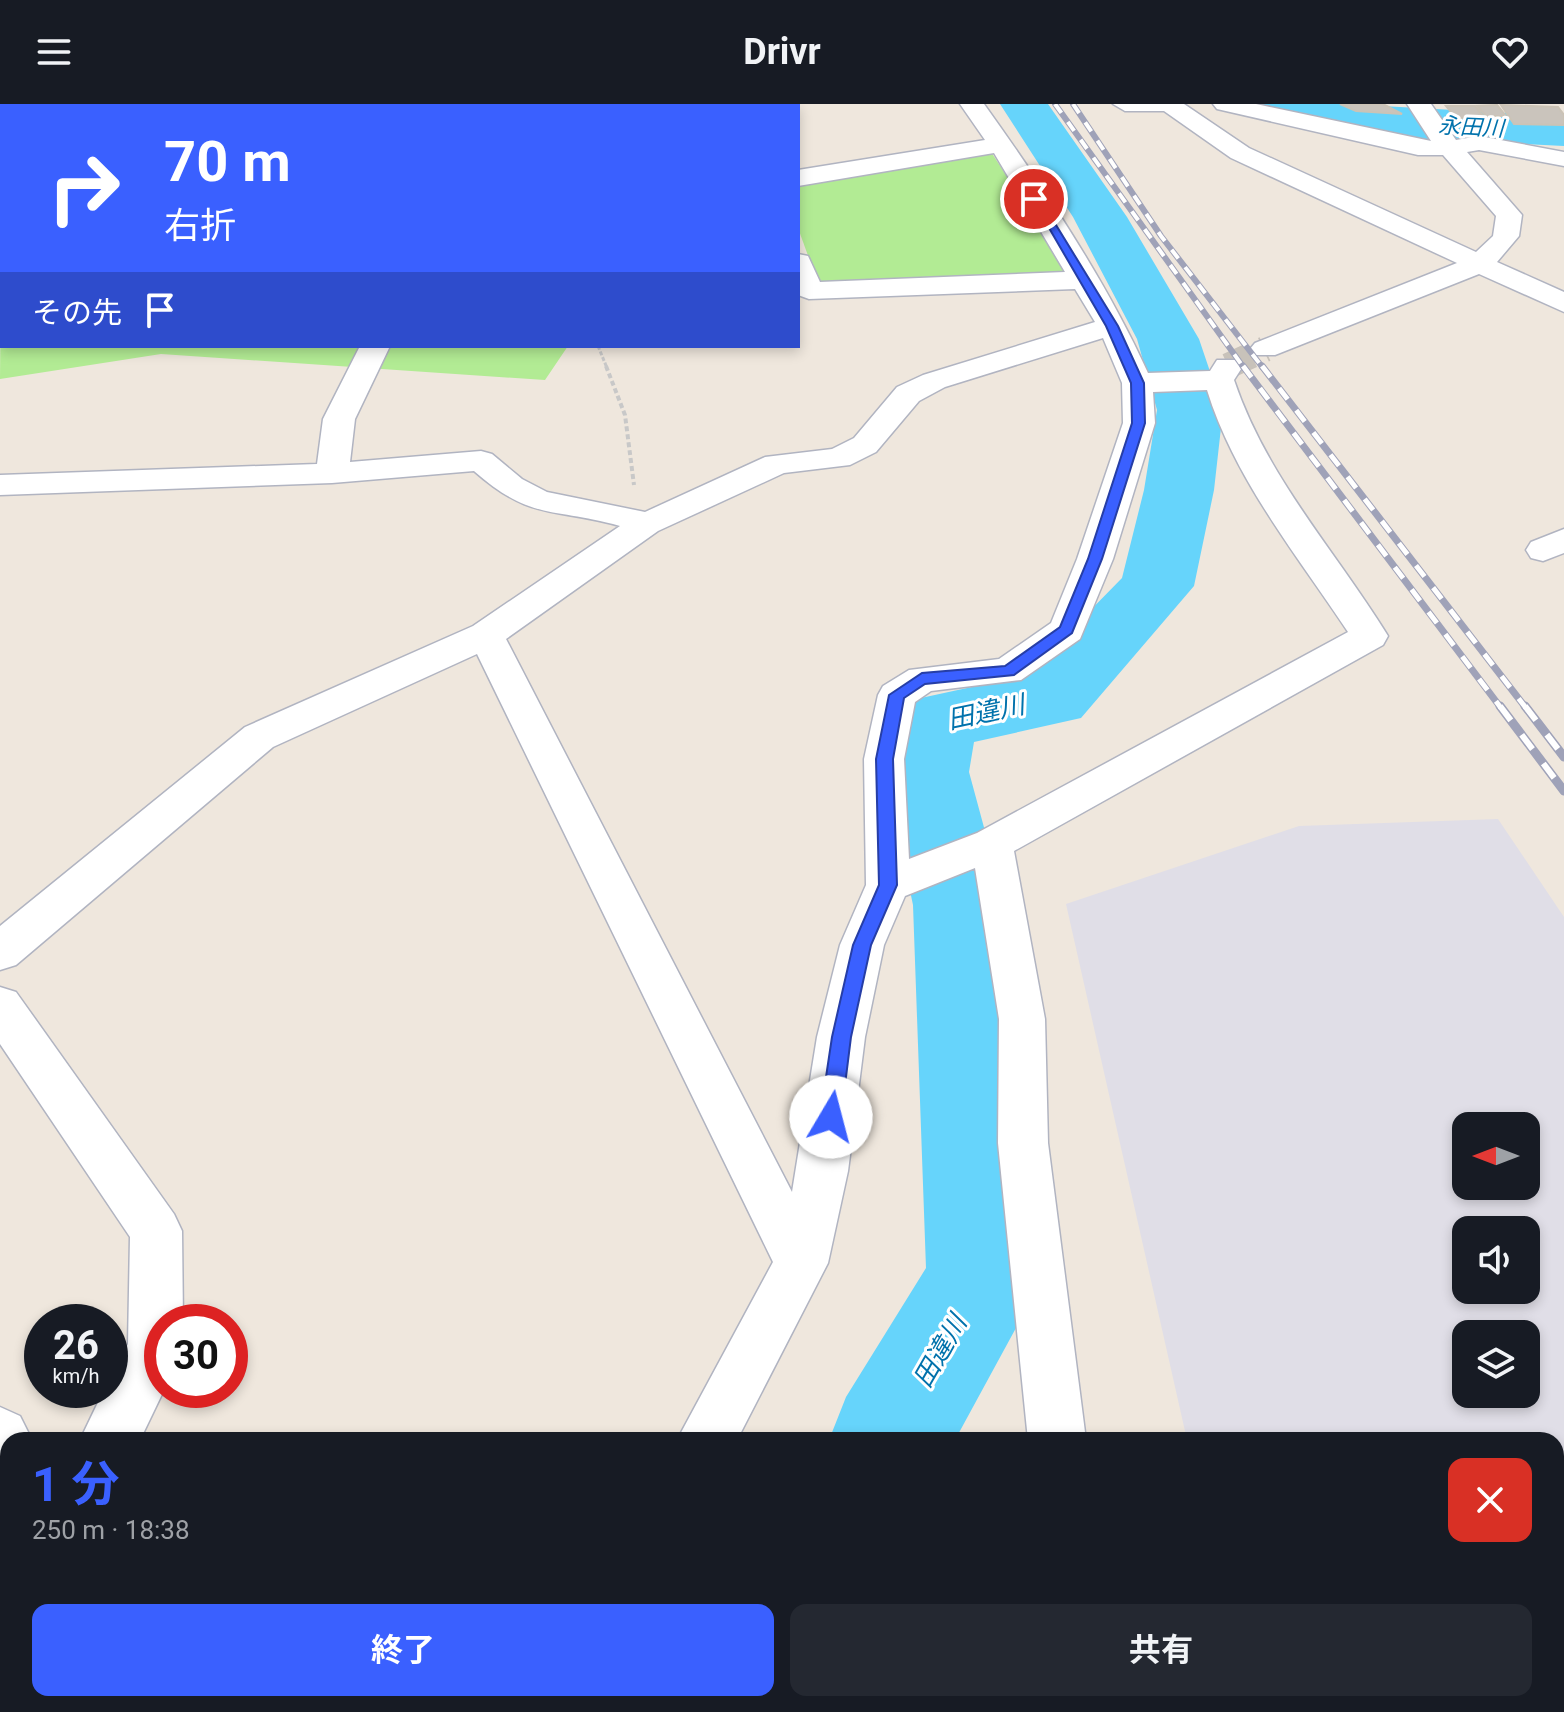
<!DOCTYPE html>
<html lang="ja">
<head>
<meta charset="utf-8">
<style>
	body { margin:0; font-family:Roboto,"Noto Sans JP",sans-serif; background:#242831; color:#f1f3f6; height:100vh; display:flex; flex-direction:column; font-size:30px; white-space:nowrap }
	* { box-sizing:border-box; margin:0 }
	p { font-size:26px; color:#9ea1a6 }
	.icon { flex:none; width:44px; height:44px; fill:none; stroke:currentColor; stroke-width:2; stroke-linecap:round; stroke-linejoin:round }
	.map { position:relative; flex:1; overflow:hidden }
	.panel { position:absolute; left:0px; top:1328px; width:1564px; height:280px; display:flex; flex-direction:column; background:#171b24; border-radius:24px 24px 0 0; box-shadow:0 4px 12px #0003 }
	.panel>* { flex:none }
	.hud { position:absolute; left:0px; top:0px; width:800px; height:244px; box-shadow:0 4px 12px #0003; background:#3a60ff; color:#fff; overflow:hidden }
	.needle { width:52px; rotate:270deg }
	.buttons { position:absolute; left:1452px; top:1008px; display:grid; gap:16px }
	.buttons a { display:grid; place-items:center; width:88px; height:88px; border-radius:16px; background:#171b24; box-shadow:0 4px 12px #0003; font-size:40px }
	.speed { position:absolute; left:24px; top:1200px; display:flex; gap:16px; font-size:40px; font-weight:700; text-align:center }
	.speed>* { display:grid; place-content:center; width:104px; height:104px; border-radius:50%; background:#171b24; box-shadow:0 4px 12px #0003; line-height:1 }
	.speed small { font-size:20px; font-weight:400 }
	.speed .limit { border:12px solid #d22; background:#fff; color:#111 }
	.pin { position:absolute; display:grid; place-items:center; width:68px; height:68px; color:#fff; margin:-34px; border:4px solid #fff; border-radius:50%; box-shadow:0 2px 8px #0007 }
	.me { position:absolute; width:88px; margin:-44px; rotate:8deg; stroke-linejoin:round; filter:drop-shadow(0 0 6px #0008) }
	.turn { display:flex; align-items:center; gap:28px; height:168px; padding:0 32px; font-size:36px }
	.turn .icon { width:104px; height:104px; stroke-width:2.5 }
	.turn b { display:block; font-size:56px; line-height:68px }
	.then { display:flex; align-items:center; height:76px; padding:0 32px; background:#0003; gap:16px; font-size:30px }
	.round { display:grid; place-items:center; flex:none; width:84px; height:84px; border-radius:16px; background:#242831 }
	.overview { display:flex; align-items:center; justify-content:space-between; height:136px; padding:0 32px }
	h1 { font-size:48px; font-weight:700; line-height:60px; color:#3a60ff }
	.button { display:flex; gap:16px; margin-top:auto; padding:16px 32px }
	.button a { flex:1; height:92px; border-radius:16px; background:#3a60ff; color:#fff; font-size:32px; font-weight:700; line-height:92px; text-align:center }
	.button a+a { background:#242831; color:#f1f3f6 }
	header { display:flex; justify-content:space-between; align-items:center; height:104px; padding:0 32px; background:#171b24; font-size:36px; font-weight:700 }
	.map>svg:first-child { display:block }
	.industrial { fill:#e0dee7; fill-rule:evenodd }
	.green { fill:#b2eb94 }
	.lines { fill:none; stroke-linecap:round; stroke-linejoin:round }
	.river { fill:#66d4fb; fill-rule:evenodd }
	.building { fill:#cac4bc; stroke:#cbc3b6; stroke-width:2 }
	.minor-tunnel { stroke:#c8c2ba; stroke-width:26; stroke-dasharray:26 13; stroke-linecap:butt }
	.minor-casing { stroke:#b1b4c1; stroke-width:3 }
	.path-far1 { stroke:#c8c8c8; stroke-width:3; stroke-dasharray:4 2; stroke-linecap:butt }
	.path { stroke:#c8c8c8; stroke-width:4; stroke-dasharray:5 3; stroke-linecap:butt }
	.minor { fill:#fff; fill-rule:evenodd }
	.rail-far2-casing { stroke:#9fa2b8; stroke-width:6 }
	.rail-far1-casing { stroke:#9fa2b8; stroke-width:7 }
	.rail-casing { stroke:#9fa2b8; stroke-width:9 }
	.rail-far2 { stroke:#fff; stroke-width:4; stroke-dasharray:11; stroke-linecap:butt }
	.rail-far1 { stroke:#fff; stroke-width:5; stroke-dasharray:14; stroke-linecap:butt }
	.rail { stroke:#fff; stroke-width:6; stroke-dasharray:18; stroke-linecap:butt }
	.route { fill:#3a60ff; stroke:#263ea6; stroke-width:2 }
	.labels { text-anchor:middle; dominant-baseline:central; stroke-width:6; stroke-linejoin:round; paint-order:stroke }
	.far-water-label { font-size:22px; font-style:italic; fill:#0072ac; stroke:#fff }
	.water-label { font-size:26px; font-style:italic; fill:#0072ac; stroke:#fff }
</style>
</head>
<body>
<header><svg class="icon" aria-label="menu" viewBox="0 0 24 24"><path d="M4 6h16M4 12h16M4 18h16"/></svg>Drivr<svg class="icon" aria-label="heart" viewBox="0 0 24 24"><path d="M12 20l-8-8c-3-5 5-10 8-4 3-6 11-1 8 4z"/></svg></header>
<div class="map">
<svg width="1564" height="1608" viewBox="0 0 1564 1608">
	<rect width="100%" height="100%" fill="#efe7dd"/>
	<g class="industrial">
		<path d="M1498,715L1564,813V1560L1556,1561V1336H1187L1066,800L1299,722ZM1466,1022H1526V1082H1466ZM1466,1126H1526V1186H1466ZM1466,1230H1526V1290H1466Z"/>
		<polygon points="1246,1600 1355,1600 1313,1608 1248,1608"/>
	</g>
	<g class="green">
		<polygon points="254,0 615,0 248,2"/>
		<polygon points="991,48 1070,168 819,182 798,124 798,79"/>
		<polygon points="2,63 2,242 568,242 545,276 161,250 0,275"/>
	</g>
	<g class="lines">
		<g class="river">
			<polygon points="1000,0 1048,0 1127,113 1199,235 1223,306 1214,386 1194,482 1081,614 974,638 969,668 1005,801 1038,1175 1022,1213 955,1336 829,1336 846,1293 926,1164 913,801 885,668 895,617 907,597 1027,571 1122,474 1144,386 1157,306 1137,235 1073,113"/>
			<polygon points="1259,0 1346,0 1564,12 1564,42 1355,32 1266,10"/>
			<polygon points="668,1600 804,1600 801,1608 664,1608"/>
		</g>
	</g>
	<g class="building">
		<polygon points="655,0 739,0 722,2"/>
		<polygon points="1340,0 1383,0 1402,10 1356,7"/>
		<polygon points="1497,1 1506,12 1486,12 1477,2"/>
		<polygon points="1501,1 1558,3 1564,11 1564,21 1514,20"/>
		<polygon points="1446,2 1475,2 1485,14 1456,14"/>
	</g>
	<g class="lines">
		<polyline class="minor-tunnel" points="1228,262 1265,245"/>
		<g class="minor-casing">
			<g id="minor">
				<polygon points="100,0 131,0 133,2 102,2"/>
				<polygon points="198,0 224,0 196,2"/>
				<path d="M960,0H984C1044,84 1105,175 1148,269L1210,267L1217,256H1239L1243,262L1234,276C1267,374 1335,446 1388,532L1383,541L1014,747L1045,915L1048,1039L1086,1336H1028L998,1039L999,915L975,764L905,792L884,841L865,933L848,1067L828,1159L737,1336H677L773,1158L477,550L273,643L16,861L0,866V822L245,623L473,522L620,422C554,403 532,418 474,367L332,379L0,391V371L317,360L323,315L360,242H390L355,315L350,358L481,347L492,350L522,375L547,388L645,408L765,353L832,345L854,334L897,283L923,271L1095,218L1075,185L809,195L798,191V150L808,152L820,178L1065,168L994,49L798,82V66L985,36ZM1103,234L1122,279L1123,319L1077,455L1051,519L999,555L909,566L883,582L878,591L864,655L866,781L840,841L817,933L792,1088L506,535L658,427L784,369L850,361L876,348L919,297L945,283ZM1207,286C1235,376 1297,451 1348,528L977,729L909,755L904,655L915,598L931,587L1021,576L1080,535L1113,455L1155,319L1153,288Z"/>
				<polygon points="1113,0 1184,0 1249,44 1476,148 1493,132 1496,112 1443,51 1418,51 1217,5 1213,0 1256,0 1431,37 1407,0 1431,0 1456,36 1479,32 1564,48 1564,62 1479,46 1467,48 1522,111 1519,132 1497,158 1564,188 1564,208 1479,170 1275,251 1255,251 1250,245 1255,239 1457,159 1231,54 1164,7 1125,7"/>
				<rect x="0" y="179" width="2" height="16"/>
				<polygon points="1564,425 1564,449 1543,457 1531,454 1526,446 1531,438"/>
				<polygon points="0,883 16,888 174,1110 182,1127 183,1218 162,1218 164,1286 140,1336 80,1336 104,1286 110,1286 110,1275 128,1240 130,1133 0,940"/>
				<polygon points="0,1303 20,1312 32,1336 8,1336 8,1377 0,1374"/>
				<polygon points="8,1469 8,1538 0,1541 0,1472"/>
				<polygon points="533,1600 598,1600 595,1608 530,1608"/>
				<polygon points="1055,1600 1119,1600 1120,1608 1056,1608"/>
			</g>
		</g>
		<polyline class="path-far1" points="598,242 607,264"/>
		<polyline class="path" points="606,262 625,311 634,381"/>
		<use href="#minor" class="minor"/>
		<g class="rail-far2-casing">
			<g id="rail-far2">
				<polyline points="1055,0 1244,264"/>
				<polyline points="1073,0 1161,132 1263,264"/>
			</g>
		</g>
		<g class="rail-far1-casing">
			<g id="rail-far1">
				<polyline points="1243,262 1501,604"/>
				<polyline points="1262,262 1526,604"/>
			</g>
		</g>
		<g class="rail-casing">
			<g id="rail">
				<polyline points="1500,602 1564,687"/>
				<polyline points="1525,602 1564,653"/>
			</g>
		</g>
		<use href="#rail-far2" class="rail-far2"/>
		<use href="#rail-far1" class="rail-far1"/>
		<use href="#rail" class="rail"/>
	</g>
	<polygon class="route" points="1031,93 1040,95 1118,222 1144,279 1145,319 1102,455 1072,529 1014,571 925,580 904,594 893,655 897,781 871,841 851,933 841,1013 838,1020 831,1022 823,1020 820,1013 832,933 853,841 879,781 876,655 889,591 922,569 1005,562 1060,523 1088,455 1132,319 1131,279 1106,222"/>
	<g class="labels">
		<g class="far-water-label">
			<text transform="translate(1471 23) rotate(3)">永田川</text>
		</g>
		<g class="water-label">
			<text transform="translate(986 608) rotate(-12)">田違川</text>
			<text transform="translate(940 1247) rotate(-60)">田違川</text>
		</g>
	</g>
</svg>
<div class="buttons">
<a><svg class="needle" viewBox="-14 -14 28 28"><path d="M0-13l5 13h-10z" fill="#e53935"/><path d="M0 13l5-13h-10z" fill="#9ea1a6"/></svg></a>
<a><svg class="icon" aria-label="sound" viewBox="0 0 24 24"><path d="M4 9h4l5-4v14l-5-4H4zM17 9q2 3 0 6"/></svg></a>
<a><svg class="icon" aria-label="layers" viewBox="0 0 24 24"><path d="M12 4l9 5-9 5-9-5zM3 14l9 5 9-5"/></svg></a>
</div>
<div class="speed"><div>26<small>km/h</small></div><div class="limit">30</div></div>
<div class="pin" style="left:1034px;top:95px;background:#d93025"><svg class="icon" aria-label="arrive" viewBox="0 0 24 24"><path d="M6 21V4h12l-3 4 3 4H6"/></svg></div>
<svg class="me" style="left:831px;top:1013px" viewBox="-20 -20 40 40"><circle r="19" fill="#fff"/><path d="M0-13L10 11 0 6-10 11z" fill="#3a60ff"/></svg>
<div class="hud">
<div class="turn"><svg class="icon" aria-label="right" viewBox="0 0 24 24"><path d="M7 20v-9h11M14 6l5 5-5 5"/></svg><div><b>70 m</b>右折</div></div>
<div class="then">その先<svg class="icon" aria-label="arrive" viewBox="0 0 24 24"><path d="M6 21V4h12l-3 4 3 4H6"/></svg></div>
</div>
<section class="panel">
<div class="overview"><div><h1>1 分</h1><p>250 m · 18:38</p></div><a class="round" style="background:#d93025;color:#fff"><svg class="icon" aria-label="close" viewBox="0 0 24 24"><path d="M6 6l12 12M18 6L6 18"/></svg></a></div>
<div class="button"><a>終了</a><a>共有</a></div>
</section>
</div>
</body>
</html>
